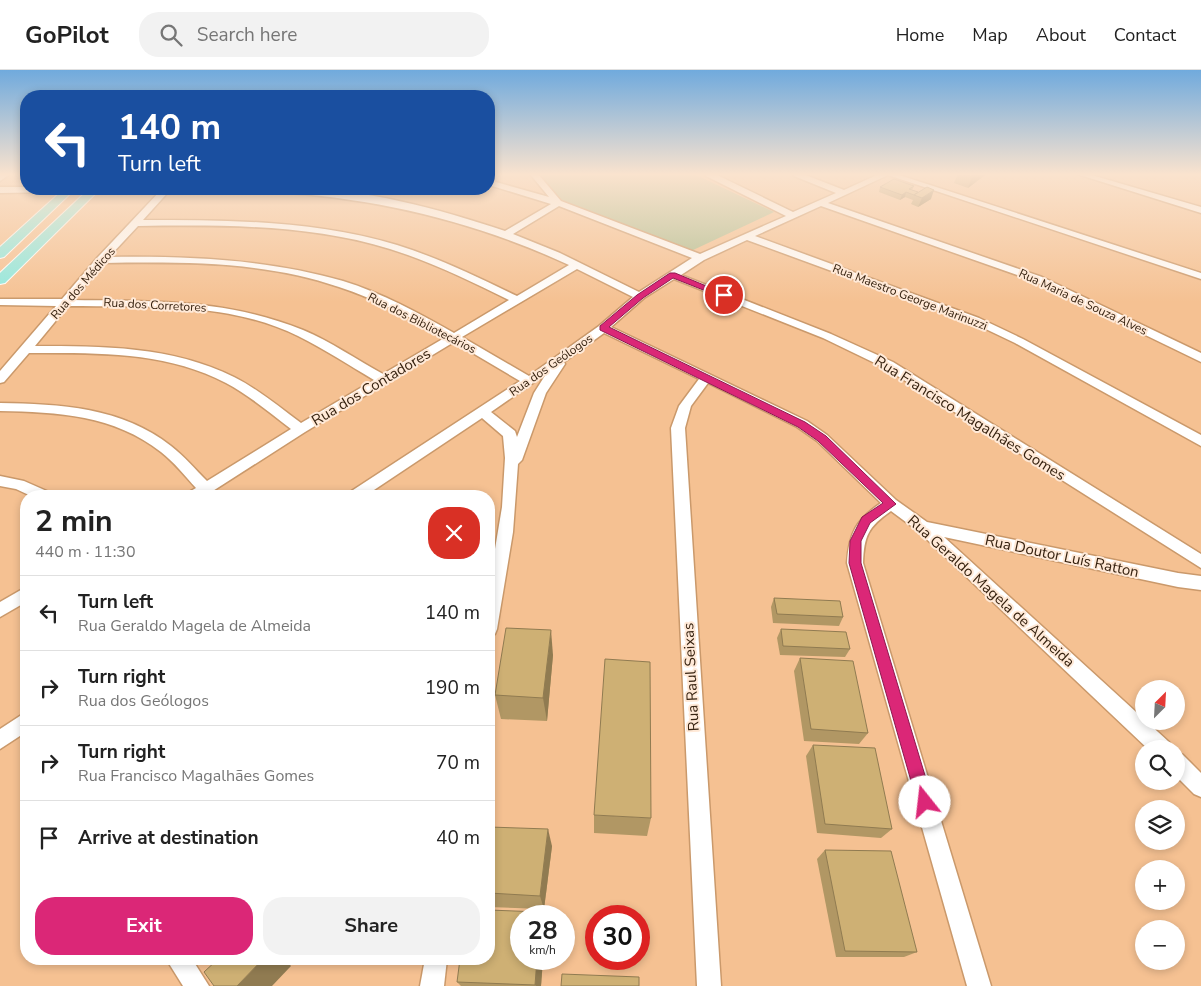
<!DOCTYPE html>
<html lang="en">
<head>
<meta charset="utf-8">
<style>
	body { margin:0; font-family:"Nunito Sans",sans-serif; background:#f2f2f2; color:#222; height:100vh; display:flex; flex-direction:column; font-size:19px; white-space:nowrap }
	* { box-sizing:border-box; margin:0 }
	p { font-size:16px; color:#767676 }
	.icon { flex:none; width:28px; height:28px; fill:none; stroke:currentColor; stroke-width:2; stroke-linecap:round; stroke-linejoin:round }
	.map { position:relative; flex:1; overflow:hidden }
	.panel { position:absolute; left:20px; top:420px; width:475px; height:475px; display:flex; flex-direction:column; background:#fff; border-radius:20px; box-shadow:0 2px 8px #0003 }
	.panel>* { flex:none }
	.guide { position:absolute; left:20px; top:20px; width:475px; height:105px; border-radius:20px; box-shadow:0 2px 8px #0003; background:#1a4fa0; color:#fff; overflow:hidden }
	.needle { width:32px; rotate:24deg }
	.controls { position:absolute; left:1135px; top:610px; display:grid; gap:10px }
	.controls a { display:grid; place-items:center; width:50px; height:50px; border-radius:50%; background:#fff; box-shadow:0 2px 8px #0003; font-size:25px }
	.speed { position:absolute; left:510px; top:835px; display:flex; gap:10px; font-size:25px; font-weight:700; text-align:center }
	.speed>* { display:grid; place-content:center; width:65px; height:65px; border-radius:50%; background:#fff; box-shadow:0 2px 8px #0003; line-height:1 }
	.speed small { font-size:12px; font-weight:400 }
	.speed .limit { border:8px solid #d22; background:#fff; color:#111 }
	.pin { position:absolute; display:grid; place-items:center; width:42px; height:42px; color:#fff; margin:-21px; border:2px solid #fff; border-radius:50%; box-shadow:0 1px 5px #0007 }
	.me { position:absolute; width:55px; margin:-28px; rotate:344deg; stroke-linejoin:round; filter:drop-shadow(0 0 4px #0008) }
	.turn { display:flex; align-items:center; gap:18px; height:105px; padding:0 15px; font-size:22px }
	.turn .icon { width:65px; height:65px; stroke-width:2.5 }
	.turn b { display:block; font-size:35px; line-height:42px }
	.round { display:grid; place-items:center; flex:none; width:52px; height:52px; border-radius:20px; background:#f2f2f2 }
	.head { display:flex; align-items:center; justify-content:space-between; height:85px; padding:0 15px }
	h1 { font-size:30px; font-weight:700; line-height:38px }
	.action { display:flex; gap:10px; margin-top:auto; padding:10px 15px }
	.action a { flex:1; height:58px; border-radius:20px; background:#db2777; color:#fff; font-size:20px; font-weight:700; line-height:58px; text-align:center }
	.action a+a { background:#f2f2f2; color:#222 }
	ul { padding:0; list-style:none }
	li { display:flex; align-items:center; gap:15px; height:75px; padding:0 15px; border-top:1px solid #e0e0e0 }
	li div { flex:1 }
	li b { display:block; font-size:19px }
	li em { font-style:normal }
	header { display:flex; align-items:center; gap:30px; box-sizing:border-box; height:70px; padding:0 25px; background:#fff; border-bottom:1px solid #e0e0e0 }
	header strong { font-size:24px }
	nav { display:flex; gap:28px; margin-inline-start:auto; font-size:18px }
	.search { width:350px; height:45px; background:#f2f2f2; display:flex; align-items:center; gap:12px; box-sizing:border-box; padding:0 18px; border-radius:20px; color:#767676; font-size:19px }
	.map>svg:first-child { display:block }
	.green { fill:#aebe91 }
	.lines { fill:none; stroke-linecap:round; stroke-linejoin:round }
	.minor-casing { stroke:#ca996b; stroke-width:3 }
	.major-casing { stroke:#fff; stroke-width:2 }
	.minor { fill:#fff; fill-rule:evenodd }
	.major { fill:#8ee9df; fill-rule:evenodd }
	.wall { fill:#b19764 }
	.shaded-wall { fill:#907b51 }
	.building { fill:#ceb074; stroke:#907b51 }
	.route { fill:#db2777; stroke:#8e194d }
	.labels { text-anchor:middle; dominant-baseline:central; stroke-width:4; stroke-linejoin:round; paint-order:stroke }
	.far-street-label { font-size:12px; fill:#362210; stroke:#ffe9d7 }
	.street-label { font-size:15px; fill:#362210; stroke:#ffe9d7 }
</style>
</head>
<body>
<header>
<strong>GoPilot</strong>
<div class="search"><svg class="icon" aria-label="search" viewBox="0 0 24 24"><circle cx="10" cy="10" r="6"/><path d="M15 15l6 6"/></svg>Search here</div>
<nav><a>Home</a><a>Map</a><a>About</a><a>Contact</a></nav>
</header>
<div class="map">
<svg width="1201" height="916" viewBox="0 0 1201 916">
	<rect width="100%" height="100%" fill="#f5c192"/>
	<polygon class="green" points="539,104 694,104 774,142 691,181 563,132"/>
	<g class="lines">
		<g class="minor-casing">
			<g id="minor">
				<polygon points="0,104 10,104 0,111"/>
				<path d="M530,104H538L561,131L700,184L786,146L706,106L705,104H715L793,142L836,123L794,106L793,104H803L844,120L879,104H896L1201,203V209L888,105L828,133L1042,207L1201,283V292L1034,211L821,136L755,166L979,248L1023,269L1201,365V376L1015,273L971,252L747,170L704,190L681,205L831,264L893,292L1201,484V498L885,298L823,268L674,209L644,228L611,257L807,351L827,365L896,430L927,452L1178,503L1201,506V520L1178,517L944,467L1169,672L1171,679H1148L918,461L891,441C868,457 864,466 863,493L991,916H967L847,493C849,463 856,450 881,433L817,371L797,357L708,313L691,336L685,358L721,916H697L671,358L679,336L699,309L604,263L564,292L565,294L546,323L522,390L518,394L513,462L497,559L495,564L489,566V515L502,437L505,388L503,366L482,348L365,426H348L350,422L520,311L454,272L305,362L205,426H187L189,422L196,418C185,406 174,392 161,382C114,345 58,342 0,341V333C60,334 122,337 171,376C184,386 195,399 207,411L291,359C270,343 249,325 226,313C165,281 96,283 29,283L4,312L0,313V301L56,236L0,235V229H62L97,188L162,119H171L143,150C228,150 315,150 397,175C439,188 477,207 517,226L569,195C474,151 377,128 273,122L269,119C348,114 430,136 505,161L551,134L489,115V110L549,127ZM559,136L692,188L639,222L560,183L513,164ZM138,156C222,155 309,154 390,179C432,192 470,211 509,230L454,263C419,243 382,223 343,211C267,189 188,186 109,187ZM104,193C182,192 264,191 339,217C376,229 412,248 446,267L383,304C357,290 330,271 303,260C227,229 153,231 73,230ZM577,199L633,227L599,256L529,306L462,267ZM68,236C144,237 227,231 298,266C324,279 349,295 374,310L301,353C279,337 258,319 234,307C172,276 102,276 35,276ZM546,304L534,323L517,367L515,361L491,342Z"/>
				<polygon points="1077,104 1088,104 1201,137 1201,143"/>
				<polygon points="0,117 26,117 26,119 60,119 56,122 0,123"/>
				<polygon points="0,406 24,411 49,422 51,426 31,426 16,419 0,416"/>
				<polygon points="26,517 26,532 0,547 0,532"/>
				<polygon points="26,642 26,662 0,679 0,659"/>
				<polygon points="1176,682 1183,685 1201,703 1201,727 1194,724 1176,706"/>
				<polygon points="170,889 192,889 209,916 183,916 168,892"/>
				<polygon points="425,889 447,889 444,916 420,916"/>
			</g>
		</g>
		<g class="major-casing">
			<g id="major">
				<polygon points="64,119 75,119 4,187 0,188 0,177"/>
				<polygon points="89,119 100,119 5,213 0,214 0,203"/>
			</g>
		</g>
		<use href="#minor" class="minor"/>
		<use href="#major" class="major"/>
	</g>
	<g class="wall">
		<polygon points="958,104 986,104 985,105 968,118 954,113"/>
		<polygon points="914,116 912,120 931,129 918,137 911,134 913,130 905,127 900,130 879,122 880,117"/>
		<polygon points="774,528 843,547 839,556 773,553 771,537"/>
		<polygon points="781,559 850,579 845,587 780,585 777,568"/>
		<polygon points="553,585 547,651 501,649 495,625"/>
		<polygon points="800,588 868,663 859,674 804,671 794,601"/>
		<polygon points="813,675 892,759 881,768 817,763 806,686"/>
		<polygon points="594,745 651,748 647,766 594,763"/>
		<polygon points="489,757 552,776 544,839 489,837"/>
		<polygon points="825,780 917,882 904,887 836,887 817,789"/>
		<polygon points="521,889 543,889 541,916 461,916 457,912"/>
	</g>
	<g class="shaded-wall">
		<polygon points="973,104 986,104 985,105 968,118"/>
		<polygon points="934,120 931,129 918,137 922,128"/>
		<polygon points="906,122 905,127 900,130 902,125"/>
		<polygon points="551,560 553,585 547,651 543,628"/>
		<polygon points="548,759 552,776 544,839 540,826"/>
		<polygon points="263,889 285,889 291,896 272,916 237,916"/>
		<polygon points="537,889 543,889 541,916 536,916 535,915"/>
	</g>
	<g class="building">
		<polygon points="894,109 914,116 909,119 918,122 914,125 906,122 902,125 880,117"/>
		<polygon points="927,117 934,120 922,128 914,125"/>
		<polygon points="774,528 840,531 843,547 777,544"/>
		<polygon points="506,558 551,560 543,628 495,625"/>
		<polygon points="781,559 846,562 850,579 783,576"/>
		<polygon points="800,588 853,591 868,663 811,659"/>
		<polygon points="605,589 650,592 651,748 594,745"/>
		<polygon points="813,675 875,678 892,759 825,754"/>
		<polygon points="489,757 548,759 540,826 489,823"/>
		<polygon points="825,780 891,781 917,882 845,881"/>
		<polygon points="489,840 540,842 540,846 521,846 521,889 537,889 535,915 457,912 460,889 489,889"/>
		<polygon points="218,889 263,889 237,916 214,916 204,902"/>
		<polygon points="562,904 639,907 639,916 561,916"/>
	</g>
	<linearGradient id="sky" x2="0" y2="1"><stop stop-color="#70aadd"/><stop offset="0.45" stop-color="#fae3ce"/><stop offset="1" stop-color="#fae3ce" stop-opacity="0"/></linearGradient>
	<rect width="1201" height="232" fill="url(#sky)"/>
	<polygon class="route" points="670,203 675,203 728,225 721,227 673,208 643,228 609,257 805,352 826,366 896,434 870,453 861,471 861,493 933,732 930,738 925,740 920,738 917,732 849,493 850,471 862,447 883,433 818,371 798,357 600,260 600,256 637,225"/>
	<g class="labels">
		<g class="far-street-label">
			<text transform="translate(83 213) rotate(-49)">Rua dos Médicos</text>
			<text transform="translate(910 227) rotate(21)">Rua Maestro George Marinuzzi</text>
			<text transform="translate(1083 232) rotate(25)">Rua Maria de Souza Alves</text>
			<text transform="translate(155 235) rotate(3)">Rua dos Corretores</text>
			<text transform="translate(422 253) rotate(27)">Rua dos Bibliotecários</text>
			<text transform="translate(551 295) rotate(-35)">Rua dos Geólogos</text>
		</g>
		<g class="street-label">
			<text transform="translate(371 317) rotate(-31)">Rua dos Contadores</text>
			<text transform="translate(970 348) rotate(32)">Rua Francisco Magalhães Gomes</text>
			<text transform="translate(1062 486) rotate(12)">Rua Doutor Luís Ratton</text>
			<text transform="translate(991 521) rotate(42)">Rua Geraldo Magela de Almeida</text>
			<text transform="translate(691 607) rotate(-93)">Rua Raul Seixas</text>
		</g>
	</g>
</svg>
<div class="controls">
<a><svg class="needle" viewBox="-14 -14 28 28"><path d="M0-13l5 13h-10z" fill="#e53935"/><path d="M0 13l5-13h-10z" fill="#767676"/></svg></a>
<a><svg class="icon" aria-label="search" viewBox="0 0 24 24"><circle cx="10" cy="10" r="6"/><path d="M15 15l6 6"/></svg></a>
<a><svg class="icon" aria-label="layers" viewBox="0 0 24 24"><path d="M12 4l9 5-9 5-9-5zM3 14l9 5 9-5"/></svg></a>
<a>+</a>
<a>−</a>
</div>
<div class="speed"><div>28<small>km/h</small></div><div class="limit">30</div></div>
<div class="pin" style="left:724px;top:225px;background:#d93025"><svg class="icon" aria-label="arrive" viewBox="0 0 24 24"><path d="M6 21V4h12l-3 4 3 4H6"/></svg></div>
<svg class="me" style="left:925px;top:732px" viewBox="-20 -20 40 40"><circle r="19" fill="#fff"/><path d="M0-13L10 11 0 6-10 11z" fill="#db2777"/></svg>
<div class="guide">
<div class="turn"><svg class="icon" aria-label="left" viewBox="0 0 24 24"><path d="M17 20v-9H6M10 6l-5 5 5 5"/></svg><div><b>140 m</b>Turn left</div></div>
</div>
<section class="panel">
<div class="head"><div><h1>2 min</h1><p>440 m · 11:30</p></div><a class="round" style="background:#d93025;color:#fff"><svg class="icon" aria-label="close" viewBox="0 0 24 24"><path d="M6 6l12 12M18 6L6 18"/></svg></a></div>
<ul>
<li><svg class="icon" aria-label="left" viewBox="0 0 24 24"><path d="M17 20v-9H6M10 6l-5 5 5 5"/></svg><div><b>Turn left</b><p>Rua Geraldo Magela de Almeida</p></div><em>140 m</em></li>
<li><svg class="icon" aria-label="right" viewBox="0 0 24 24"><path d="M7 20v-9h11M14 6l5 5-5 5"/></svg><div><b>Turn right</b><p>Rua dos Geólogos</p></div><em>190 m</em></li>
<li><svg class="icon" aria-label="right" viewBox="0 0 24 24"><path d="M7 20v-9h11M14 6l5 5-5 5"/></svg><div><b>Turn right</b><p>Rua Francisco Magalhães Gomes</p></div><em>70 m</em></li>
<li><svg class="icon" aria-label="arrive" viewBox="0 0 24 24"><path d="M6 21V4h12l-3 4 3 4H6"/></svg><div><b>Arrive at destination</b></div><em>40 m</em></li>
</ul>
<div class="action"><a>Exit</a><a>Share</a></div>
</section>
</div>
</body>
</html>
